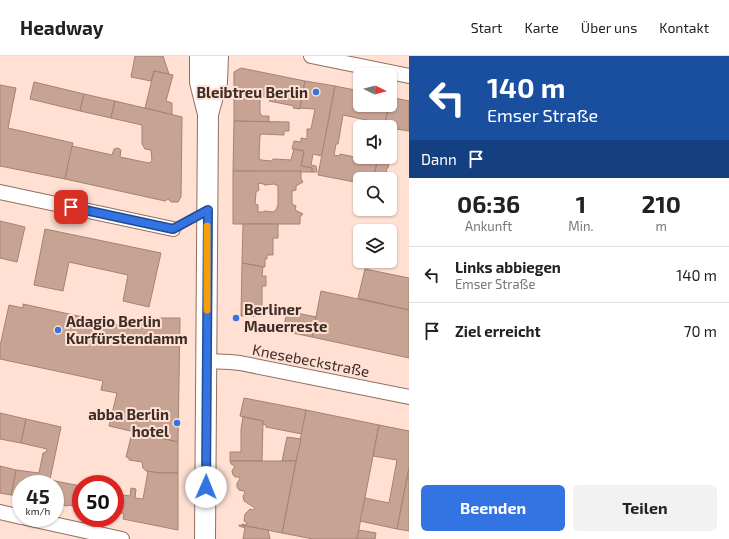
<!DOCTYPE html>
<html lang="de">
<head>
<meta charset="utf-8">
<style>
	body { margin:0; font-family:"Exo 2",sans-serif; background:#f2f2f2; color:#222; height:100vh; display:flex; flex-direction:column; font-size:15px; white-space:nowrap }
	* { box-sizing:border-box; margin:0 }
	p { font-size:13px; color:#767676 }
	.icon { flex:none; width:22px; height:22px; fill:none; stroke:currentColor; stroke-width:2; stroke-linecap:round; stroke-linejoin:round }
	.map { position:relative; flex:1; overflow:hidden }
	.sheet { display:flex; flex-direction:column; background:#fff; width:320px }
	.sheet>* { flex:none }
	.top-card { background:#1a4fa0; color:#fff; overflow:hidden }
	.needle { width:26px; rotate:96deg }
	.controls { position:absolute; left:353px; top:12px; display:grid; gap:8px }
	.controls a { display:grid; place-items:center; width:44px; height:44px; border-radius:6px; background:#fff; box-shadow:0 1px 3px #0004; font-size:20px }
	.speed { position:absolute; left:12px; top:419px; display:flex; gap:8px; font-size:20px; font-weight:700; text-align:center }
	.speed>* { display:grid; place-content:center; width:52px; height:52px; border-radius:50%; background:#fff; box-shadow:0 1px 3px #0004; line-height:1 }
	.speed small { font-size:10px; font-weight:400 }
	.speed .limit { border:6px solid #d22; background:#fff; color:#111 }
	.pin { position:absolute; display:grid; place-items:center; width:34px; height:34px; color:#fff; margin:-17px; border-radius:8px; box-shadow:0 2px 6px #0006 }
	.me { position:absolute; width:44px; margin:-22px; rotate:1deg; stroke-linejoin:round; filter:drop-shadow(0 0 3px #0008) }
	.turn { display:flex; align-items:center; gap:14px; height:84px; padding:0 12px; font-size:18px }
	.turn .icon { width:52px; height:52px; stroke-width:2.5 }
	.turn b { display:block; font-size:28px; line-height:34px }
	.then { display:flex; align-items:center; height:38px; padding:0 12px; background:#0003; gap:8px; font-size:15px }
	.eta { display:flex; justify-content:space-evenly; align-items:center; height:68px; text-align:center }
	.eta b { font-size:24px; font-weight:700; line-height:28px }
	.button { display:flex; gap:8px; margin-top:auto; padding:8px 12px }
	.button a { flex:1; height:46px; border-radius:6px; background:#3474e2; color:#fff; font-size:16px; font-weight:700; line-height:46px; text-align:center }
	.button a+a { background:#f2f2f2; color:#222 }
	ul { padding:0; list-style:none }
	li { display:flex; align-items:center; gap:12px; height:56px; padding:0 12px; border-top:1px solid #e0e0e0 }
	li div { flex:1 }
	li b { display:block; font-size:15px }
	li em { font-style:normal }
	header { display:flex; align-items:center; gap:24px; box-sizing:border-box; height:56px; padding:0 20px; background:#fff; border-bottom:1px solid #e0e0e0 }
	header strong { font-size:19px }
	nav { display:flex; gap:22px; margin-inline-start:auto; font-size:14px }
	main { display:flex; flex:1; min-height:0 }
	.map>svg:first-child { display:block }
	.building { fill:#c7a394; stroke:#a48274; fill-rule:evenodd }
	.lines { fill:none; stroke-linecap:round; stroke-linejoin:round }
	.lane-casing { stroke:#906f61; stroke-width:9 }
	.street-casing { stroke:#906f61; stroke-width:16 }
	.secondary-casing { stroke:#906f61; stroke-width:22 }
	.lane { stroke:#fff; stroke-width:7 }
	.street { stroke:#fff; stroke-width:14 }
	.secondary { stroke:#fff; stroke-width:20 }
	.route-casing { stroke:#224b93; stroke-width:10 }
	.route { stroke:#3474e2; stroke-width:7 }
	.slow { stroke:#f59e0b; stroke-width:7 }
	.poi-dot { fill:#3474e2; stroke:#ffe0d3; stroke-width:1.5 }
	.labels { text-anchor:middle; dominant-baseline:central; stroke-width:4; stroke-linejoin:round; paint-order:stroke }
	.poi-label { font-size:15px; font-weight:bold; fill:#3b2d27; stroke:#ffe0d3; text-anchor:end }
	.street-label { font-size:15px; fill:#3b2d27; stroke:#ffe0d3 }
</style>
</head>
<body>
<header>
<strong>Headway</strong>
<nav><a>Start</a><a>Karte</a><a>Über uns</a><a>Kontakt</a></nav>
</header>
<main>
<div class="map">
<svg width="409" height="483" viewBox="0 0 409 483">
	<rect width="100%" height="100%" fill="#ffe0d3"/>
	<g class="building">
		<polygon points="135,0 163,0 169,18 154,15 151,25 131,21"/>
		<polygon points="241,12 305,25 300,53 293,52 294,50 269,45 270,44 260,38 260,57 262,60 269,60 269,66 234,65 234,16"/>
		<polygon points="154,15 173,19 166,45 172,47 172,59 145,52"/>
		<polygon points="305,25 335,30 322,100 313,98 311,109 316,110 317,116 312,116 312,112 301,110 304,95 292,93 294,85 301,86 301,82 307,83 307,73 311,73 315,53 300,52"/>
		<polygon points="34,26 84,38 80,55 30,43"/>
		<polygon points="0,29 16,32 8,72 73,87 65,123 0,110"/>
		<polygon points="335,30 360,35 360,49 389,49 384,71 370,71 371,65 343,59 338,88 336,88 334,99 339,100 340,98 360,102 359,104 365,105 366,101 378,101 373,123 360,123 360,127 318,119"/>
		<polygon points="84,38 115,45 111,62 80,55"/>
		<polygon points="390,41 409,45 409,75 396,73 388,112 387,112 385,123 383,123 374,121 378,101 390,101 390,71 384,71 389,49 390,49"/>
		<polygon points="115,45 182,61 181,141 178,146 171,146 168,143 165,145 65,123 72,90 112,99 114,93 118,92 121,94 120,101 149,107 152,105 151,94 145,93 142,88 142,69 111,62"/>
		<polygon points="234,65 289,66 289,75 284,75 284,79 261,78 260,80 259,102 261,104 272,105 273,103 291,104 294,93 304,95 301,110 312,112 312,116 233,115"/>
		<path d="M233,115H301V123L303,126L296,130V134L292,135V148L296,150L295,154L303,158L300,161V168H233ZM258,127L264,128V129L274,128L278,130V149L276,154L273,156L264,155V156H258V149L255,148L256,136L259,134Z"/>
		<polygon points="0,165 25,171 17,206 0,202"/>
		<polygon points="243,168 278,168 278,182 273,182 273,199 267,199 267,203 265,203 265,211 242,207"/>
		<polygon points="45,173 161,197 149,251 123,245 128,219 69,206 63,235 34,229"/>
		<polygon points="242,207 263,211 262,220 266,220 266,230 262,230 262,260 241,260"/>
		<polygon points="365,213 409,222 409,254 358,242"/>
		<polygon points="321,235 409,254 409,302 312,281"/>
		<polygon points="23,248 138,273 139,262 180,262 178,386 109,370 117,337 101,334 103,325 0,303 0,290 9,249 23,252"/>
		<polygon points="287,255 316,261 312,281 283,275"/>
		<polygon points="244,342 306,354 302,378 266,371 266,369 263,368 263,365 240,360"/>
		<polygon points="306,354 379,369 357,483 313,483 282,477"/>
		<polygon points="0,357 26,363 21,387 0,383"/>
		<polygon points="243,361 263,365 262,405 230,405 230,396 241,396 241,373"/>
		<polygon points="26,363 61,371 49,428 21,428 21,441 11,439 16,414 39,417 43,397 46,396 47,393 21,387"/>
		<polygon points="379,369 409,375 409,412 397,473 360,465 365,442 389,447 397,404 373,400"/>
		<polygon points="134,376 178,386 178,417 159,417 146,415 143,412 142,406 129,404 129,402 126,401 131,381 132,381"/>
		<polygon points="287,381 301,383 296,405 282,405"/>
		<polygon points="230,405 296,405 282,477 242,469 242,468 246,469 247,467 244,465 245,458 250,453 253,454 255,452 244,445 243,440 245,437 244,435 239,434 237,431 237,427 240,423 239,421 235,421 233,419 232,415 235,410 231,408"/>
		<polygon points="0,410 16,414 11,439 0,437"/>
		<polygon points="409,412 409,475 397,473"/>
		<polygon points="148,415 159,417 178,417 178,474 123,463 124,458 119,456 123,439 130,440 131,432 136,433 135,442 143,443"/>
		<polygon points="50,424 81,430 81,451 68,449 68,450 61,449 61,446 55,445 55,428 49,428"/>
		<polygon points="115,437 123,439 119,456 115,456"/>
		<polygon points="239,469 268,474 270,483 243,483 245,472 239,470"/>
		<polygon points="359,474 376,477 375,483 357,483"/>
	</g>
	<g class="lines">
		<g class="lane-casing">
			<polyline id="lane" points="173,173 206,155"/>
		</g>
		<g class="street-casing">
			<g id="street">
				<polyline points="311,0 409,20"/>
				<polyline points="0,136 173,173"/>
				<polyline points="206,305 230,306 240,307 409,341"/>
				<polyline points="0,456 21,461"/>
				<polyline points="26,462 122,483"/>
			</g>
		</g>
		<g class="secondary-casing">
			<g id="secondary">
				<polyline points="200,0 200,26 208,58 205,483"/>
				<polyline points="208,58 217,26 218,0"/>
			</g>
		</g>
		<use href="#lane" class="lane"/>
		<use href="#street" class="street"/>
		<use href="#secondary" class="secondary"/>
	</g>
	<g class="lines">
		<g class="route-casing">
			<polyline id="route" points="71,151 173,173 208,154 206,431"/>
		</g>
		<use href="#route" class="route"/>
		<polyline class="slow" points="207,254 207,170"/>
	</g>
	<g class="poi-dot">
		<circle cx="316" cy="36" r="4"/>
		<circle cx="236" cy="262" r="4"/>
		<circle cx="58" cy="274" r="4"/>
		<circle cx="177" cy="367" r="4"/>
	</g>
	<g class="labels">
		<g class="poi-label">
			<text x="308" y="36">Bleibtreu Berlin</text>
			<text x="244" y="253" text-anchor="start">Berliner<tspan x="244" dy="17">Mauerreste</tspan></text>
			<text x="66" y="265" text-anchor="start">Adagio Berlin<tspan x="66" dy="17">Kurfürstendamm</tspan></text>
			<text x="169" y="358">abba Berlin<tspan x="169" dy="17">hotel</tspan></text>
		</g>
		<g class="street-label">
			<text transform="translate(311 304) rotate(11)">Knesebeckstraße</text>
		</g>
	</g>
</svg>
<div class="controls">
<a><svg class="needle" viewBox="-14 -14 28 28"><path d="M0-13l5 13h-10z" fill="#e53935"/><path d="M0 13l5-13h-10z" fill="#767676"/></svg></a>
<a><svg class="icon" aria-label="sound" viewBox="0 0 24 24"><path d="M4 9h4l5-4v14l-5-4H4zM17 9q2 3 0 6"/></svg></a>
<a><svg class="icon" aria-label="search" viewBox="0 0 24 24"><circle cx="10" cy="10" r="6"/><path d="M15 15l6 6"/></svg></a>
<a><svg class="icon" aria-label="layers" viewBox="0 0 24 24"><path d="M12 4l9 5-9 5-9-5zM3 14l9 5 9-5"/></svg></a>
</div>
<div class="speed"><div>45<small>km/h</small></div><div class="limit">50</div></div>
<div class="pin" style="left:71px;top:151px;background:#d93025"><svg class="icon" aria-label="arrive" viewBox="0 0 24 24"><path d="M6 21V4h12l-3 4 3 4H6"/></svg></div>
<svg class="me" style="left:206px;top:431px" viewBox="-20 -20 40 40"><circle r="19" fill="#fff"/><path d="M0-13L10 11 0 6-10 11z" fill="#3474e2"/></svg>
</div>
<section class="sheet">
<div class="top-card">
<div class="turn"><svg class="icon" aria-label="left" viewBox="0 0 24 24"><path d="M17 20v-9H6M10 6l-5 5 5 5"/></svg><div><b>140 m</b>Emser Straße</div></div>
<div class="then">Dann<svg class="icon" aria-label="arrive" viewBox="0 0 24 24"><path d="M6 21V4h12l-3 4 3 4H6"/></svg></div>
</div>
<div class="eta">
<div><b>06:36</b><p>Ankunft</p></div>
<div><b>1</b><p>Min.</p></div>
<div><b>210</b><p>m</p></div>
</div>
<ul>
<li><svg class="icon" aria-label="left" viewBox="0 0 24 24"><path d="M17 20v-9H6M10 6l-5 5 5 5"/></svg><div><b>Links abbiegen</b><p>Emser Straße</p></div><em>140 m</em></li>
<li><svg class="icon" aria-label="arrive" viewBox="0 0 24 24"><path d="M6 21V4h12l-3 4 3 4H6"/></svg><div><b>Ziel erreicht</b></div><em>70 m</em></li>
</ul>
<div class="button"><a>Beenden</a><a>Teilen</a></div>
</section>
</main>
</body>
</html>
